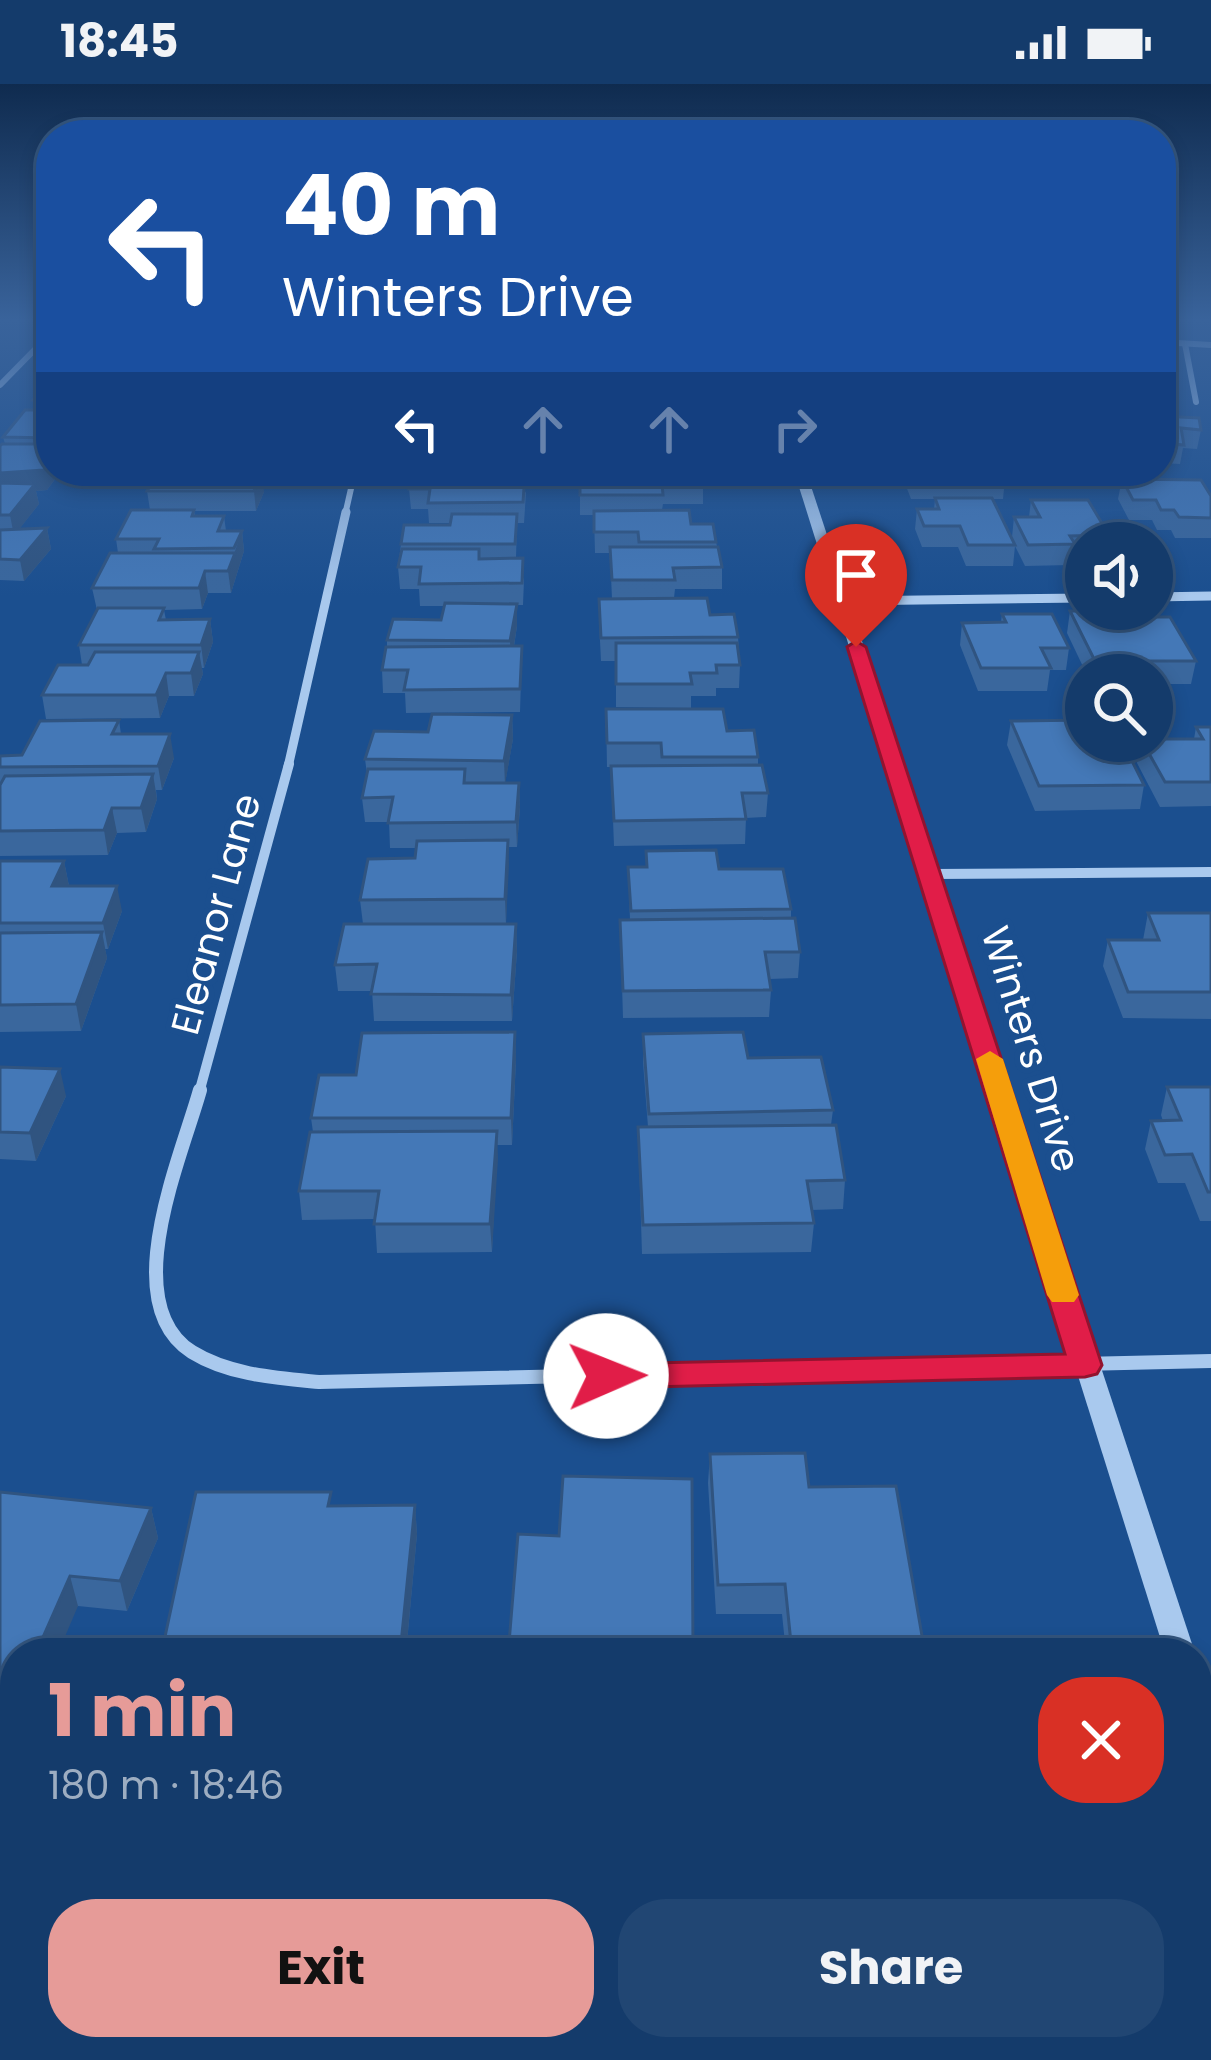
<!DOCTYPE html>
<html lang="en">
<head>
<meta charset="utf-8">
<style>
	body { margin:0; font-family:Poppins,sans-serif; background:#214673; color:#f1f3f6; height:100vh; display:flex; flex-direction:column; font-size:45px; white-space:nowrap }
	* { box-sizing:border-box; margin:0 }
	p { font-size:39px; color:#9dadc1 }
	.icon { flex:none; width:66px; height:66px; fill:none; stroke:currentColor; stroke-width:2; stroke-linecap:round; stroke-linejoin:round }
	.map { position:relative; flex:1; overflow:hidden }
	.side { position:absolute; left:0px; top:1554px; width:1212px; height:423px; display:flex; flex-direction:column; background:#143b6b; border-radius:48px 48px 0 0; box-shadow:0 6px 18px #0003,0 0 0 3px #33557e }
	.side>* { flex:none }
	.hud { position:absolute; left:36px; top:36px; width:1140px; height:366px; border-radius:48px; box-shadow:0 6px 18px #0003,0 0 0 3px #33557e; background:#1a4fa0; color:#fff; overflow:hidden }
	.fabs { position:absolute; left:1065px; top:438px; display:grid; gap:24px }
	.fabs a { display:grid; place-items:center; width:108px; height:108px; border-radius:50%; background:#143b6b; box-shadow:0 6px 18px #0003,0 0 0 3px #33557e; font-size:60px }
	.pin { position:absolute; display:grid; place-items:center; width:102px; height:102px; color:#fff; margin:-123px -51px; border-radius:50% 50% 50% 0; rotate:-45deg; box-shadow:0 0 12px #0007 }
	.pin .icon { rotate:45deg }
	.me { position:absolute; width:132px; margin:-66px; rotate:89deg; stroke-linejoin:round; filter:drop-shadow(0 0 9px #0008) }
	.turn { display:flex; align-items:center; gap:42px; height:252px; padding:0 48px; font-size:54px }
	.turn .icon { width:156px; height:156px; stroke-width:2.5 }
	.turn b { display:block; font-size:84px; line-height:102px }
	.lanes { display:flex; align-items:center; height:114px; padding:0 48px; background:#0003; justify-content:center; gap:60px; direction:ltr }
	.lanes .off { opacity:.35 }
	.round { display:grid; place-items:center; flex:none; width:126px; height:126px; border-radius:48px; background:#214673 }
	.overview { display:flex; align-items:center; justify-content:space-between; height:204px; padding:0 48px }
	h1 { font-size:72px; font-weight:700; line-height:90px; color:#e69b98 }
	.button { display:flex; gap:24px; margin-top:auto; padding:24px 48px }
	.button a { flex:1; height:138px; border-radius:48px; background:#e69b98; color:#111; font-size:48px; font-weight:700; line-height:138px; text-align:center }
	.button a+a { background:#214673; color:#f1f3f6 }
	.status { display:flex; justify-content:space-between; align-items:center; height:84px; padding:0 60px; background:#143b6b; direction:ltr }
	.status svg { height:33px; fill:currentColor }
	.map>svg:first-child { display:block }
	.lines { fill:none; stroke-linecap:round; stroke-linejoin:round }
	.minor-far3 { stroke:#a9c9ee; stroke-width:6 }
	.minor-far2 { stroke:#a9c9ee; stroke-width:9 }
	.minor-far1 { stroke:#a9c9ee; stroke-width:10 }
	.minor { stroke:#a9c9ee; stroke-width:14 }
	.tertiary { fill:#a9c9ee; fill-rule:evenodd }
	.wall { fill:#3a679d }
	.shaded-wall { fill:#305480 }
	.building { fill:#4478b7; stroke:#305480; stroke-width:3 }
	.route { fill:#e11d48; stroke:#92132f; stroke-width:3 }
	.slow { fill:#f59e0b }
	.labels { text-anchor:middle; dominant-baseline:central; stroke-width:12; stroke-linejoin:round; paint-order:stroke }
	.street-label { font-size:39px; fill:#fff; stroke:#1b4f8f }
</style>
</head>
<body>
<div class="status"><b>18:45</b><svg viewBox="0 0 49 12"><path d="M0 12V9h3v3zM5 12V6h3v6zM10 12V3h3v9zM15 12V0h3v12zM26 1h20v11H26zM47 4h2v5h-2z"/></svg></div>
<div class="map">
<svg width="1211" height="1976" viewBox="0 0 1211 1976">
	<rect width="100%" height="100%" fill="#1b4f8f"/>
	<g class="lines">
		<g class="minor-far3">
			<polyline points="1185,260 1196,318"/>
			<polyline points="0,301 51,249"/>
			<polyline points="345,431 355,387"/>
		</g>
		<g class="minor-far2">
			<polyline points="1152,513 1211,512"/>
			<polyline points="841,517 1086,514"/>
			<polyline points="288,683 346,428"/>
		</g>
		<g class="minor-far1">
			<polyline points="932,790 1211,788"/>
			<polyline points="199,1009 289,680"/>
		</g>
		<path class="minor" d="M200,1006C181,1074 116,1220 192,1268C229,1291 277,1294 319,1298L1211,1277"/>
		<g class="tertiary">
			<polygon points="1161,255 1211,258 1211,264 1161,261"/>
			<polygon points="794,387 806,387 1195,1569 1165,1569"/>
			<polygon points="1197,1607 1208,1611 1211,1617 1211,1677 1200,1673 1197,1666"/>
		</g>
	</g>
	<g class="wall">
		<polygon points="1161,235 1177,235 1176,240 1161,240"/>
		<polygon points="51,296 51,387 61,387 47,406 36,407 39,420 19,445 47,444 51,465 24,497 0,496 0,362 5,360 3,353 35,326 33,316"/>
		<polygon points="1161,332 1201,346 1197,365 1183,364 1180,380 1161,379"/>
		<polygon points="153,387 248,387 264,408 256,427 194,427 195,432 224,432 226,447 242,447 244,467 231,509 208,509 202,525 164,526 166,536 210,535 213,558 204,584 202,584 203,590 194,612 169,612 160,634 46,635 42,611 82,581 79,561 97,526 92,504 118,469 116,455 150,426 147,407 154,394"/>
		<polygon points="457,387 514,387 526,409 524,439 517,439 516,474 524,496 523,521 517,521 517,542 514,562 522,562 520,628 406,629 405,609 383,609 382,586 387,563 387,556 441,536 444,522 420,522 419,505 400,505 398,483 401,460 450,441 451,439 429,439 428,425 411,425 409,405 457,390"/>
		<polygon points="580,387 703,400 703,420 663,420 662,426 691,440 716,458 722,483 722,505 675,505 674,514 710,531 738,553 740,581 739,604 716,604 716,612 691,612 691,624 616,623 616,577 601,577 599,537 612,515 610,469 595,469 594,431 580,431"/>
		<polygon points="880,387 1001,387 1005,395 1003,415 993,415 1012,453 1014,433 1029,433 1031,416 1109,451 1108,459 1086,459 1086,472 1073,473 1071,481 1025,482 1015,462 1013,482 966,482 958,463 922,463 915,445 917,425 934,425 935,415 911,415 906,402 886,402"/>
		<polygon points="1122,395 1211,412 1211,454 1175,454 1171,446 1157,446 1152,436 1129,436 1118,415"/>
		<polygon points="1070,527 1128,533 1196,577 1191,600 1152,600 1152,591 1087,591 1067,549"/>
		<polygon points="1002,530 1069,564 1066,586 1050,586 1047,607 978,607 960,561 962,539 1001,538"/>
		<polygon points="606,625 727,647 758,673 758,681 768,709 766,733 746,734 745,760 614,762 611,683 607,683"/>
		<polygon points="512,631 513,655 505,699 519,699 520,723 517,763 508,763 506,840 516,840 517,867 512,937 374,937 372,907 338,907 335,881 363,840 360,816 415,774 416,764 390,764 389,738 365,738 362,714 367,690 365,675 428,648"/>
		<polygon points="119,636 121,650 174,674 162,706 156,706 157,715 146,748 117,749 108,771 0,772 0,672 22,671"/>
		<polygon points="1011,637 1144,701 1140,725 1035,727 1007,661"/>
		<polygon points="1196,643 1211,643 1211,722 1160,723 1137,679 1141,657 1194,655"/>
		<polygon points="646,767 719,785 791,825 791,834 800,868 798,894 769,895 771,906 769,933 623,934 620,836 630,836 628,783 646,783"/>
		<polygon points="0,777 64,777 69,802 122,827 108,865 105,865 107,874 81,947 0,948"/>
		<polygon points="1148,829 1211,829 1211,935 1123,934 1103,882 1108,856 1143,856"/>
		<polygon points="515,948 516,976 512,1061 497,1061 492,1168 377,1169 375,1135 302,1136 299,1107 313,1048 311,1034 356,991"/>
		<polygon points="643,950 748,974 833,1026 831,1041 845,1096 843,1125 812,1126 814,1139 811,1168 642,1170 638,1043 648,1043 643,978"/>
		<polygon points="0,983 66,1012 36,1077 0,1075"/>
		<polygon points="1167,1003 1211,1003 1211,1137 1200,1137 1185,1099 1158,1099 1145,1065 1151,1037 1163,1037 1161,1031"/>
		<polygon points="710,1370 809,1403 925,1569 786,1569 782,1530 716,1530 708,1399"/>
		<polygon points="0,1408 151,1424 158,1454 127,1527 78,1522 15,1569 15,1625 0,1623"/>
		<polygon points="415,1421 417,1450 406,1569 165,1569 163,1562"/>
		<polygon points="559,1452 693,1565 693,1569 510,1569 509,1559"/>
		<polygon points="100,1962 363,1962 362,1976 97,1976"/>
		<polygon points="798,1962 1043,1962 1042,1968 958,1968 959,1976 799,1976"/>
	</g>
	<g class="shaded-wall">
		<polygon points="51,377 51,387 61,387 47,406 36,407 39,420 14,452 10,431 0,409 0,389"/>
		<polygon points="262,388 264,408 256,427 254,407"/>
		<polygon points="47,444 51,465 24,497 20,476"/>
		<polygon points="242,447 244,467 231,509 228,487"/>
		<polygon points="205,487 208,509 202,525 199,504"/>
		<polygon points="517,520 517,542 511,580 510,557"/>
		<polygon points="210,535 213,558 204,584 201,561"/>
		<polygon points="199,568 203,590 194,612 191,589"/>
		<polygon points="166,589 169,612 160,634 156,611"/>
		<polygon points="512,631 513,655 505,701 504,677"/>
		<polygon points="170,650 174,674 162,706 158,682"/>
		<polygon points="153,690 157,715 146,748 141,724"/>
		<polygon points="519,699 520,723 517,763 516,738"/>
		<polygon points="112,724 117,749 108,771 104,746"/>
		<polygon points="508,756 509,781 506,841 505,815"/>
		<polygon points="64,777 69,802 52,802"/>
		<polygon points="117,802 122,827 108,865 103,839"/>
		<polygon points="516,840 517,867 512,937 511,911"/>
		<polygon points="102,848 107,874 81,947 76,920"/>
		<polygon points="515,948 516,976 512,1061 511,1034"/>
		<polygon points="60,985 66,1012 36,1077 30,1049"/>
		<polygon points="497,1047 498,1075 492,1168 490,1140"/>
		<polygon points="415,1421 417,1450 406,1569 402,1569 401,1560"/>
		<polygon points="151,1424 158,1454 127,1527 120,1497"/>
		<polygon points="70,1492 78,1522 58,1569 36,1569"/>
		<polygon points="251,1962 256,1962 260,1976 249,1976"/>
		<polygon points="357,1962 363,1962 362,1976 359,1976"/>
	</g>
	<g class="building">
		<polygon points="51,296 51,317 33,316"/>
		<polygon points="25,326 51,326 51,354 3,353"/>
		<polygon points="1161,332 1199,334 1201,346 1181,344 1184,361 1161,359"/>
		<polygon points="2,360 51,360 51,377 44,386 0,389 0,362"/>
		<polygon points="580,387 701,387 703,400 662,400 663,411 580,411"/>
		<polygon points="910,387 1001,387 1005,395 913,395"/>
		<polygon points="157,388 262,388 254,407 147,407"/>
		<polygon points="413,390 525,390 523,418 428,419 430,405 409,405"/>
		<polygon points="1122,395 1201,396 1211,412 1211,434 1179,433 1174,426 1161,426 1156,416 1133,416"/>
		<polygon points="0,399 35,400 10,431 0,431"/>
		<polygon points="935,414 992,414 1015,461 968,461 960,442 924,442 917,425 939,425"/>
		<polygon points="1031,416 1088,416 1109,451 1070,452 1075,460 1028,461 1014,433 1040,433"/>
		<polygon points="131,426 194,426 192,432 224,432 218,447 242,447 234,464 154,465 159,455 116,455"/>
		<polygon points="689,426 691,440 713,440 716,458 639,458 638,448 594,448 594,427"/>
		<polygon points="452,430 517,430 515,460 401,460 404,441 450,441"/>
		<polygon points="47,444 20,476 0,475 0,446"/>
		<polygon points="610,463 718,463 722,483 673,484 675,496 612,496"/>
		<polygon points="402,465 479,465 479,475 523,474 522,499 419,500 421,483 398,483"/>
		<polygon points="110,469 235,469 228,487 205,487 199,504 92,504"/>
		<polygon points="707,514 710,531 734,530 738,553 601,554 599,515"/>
		<polygon points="445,519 517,520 510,557 387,556 393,535 441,536"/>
		<polygon points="98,524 164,524 159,536 210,535 201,561 79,561"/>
		<polygon points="1070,527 1125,527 1128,533 1170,533 1196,577 1095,577"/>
		<polygon points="1002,530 1052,530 1069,564 1041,564 1051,584 981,584 962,539 1006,538"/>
		<polygon points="616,559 737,559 740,581 716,581 717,589 690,589 692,600 616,600"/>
		<polygon points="522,562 520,605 404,606 408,586 382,586 386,563"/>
		<polygon points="95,568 199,568 191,589 166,589 156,611 42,611 58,581 88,581"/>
		<polygon points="606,625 723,625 727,647 754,646 758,673 662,673 661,659 607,659"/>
		<polygon points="432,630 512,631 504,677 365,675 374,647 428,648"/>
		<polygon points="119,636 112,650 170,650 158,682 0,683 0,672 22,671 40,637"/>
		<polygon points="1086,636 1086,657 1122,657 1144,701 1039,702 1011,637"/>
		<polygon points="1196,643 1211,643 1211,698 1165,698 1142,657 1152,657 1152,655 1203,655"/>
		<polygon points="762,681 768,709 742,709 746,735 614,737 611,682"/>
		<polygon points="368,685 465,685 464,699 519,699 516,738 388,739 393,713 362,714"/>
		<polygon points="153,690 141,724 112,724 104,746 0,747 0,701 5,692"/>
		<polygon points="508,756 505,815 360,816 368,775 415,774 417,757"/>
		<polygon points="716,766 719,785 783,785 791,825 631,827 628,783 647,783 646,767"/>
		<polygon points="0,777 64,777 52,802 117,802 103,839 0,839"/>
		<polygon points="1148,829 1211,829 1211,908 1128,908 1108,856 1159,856"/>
		<polygon points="795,834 800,868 765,868 771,906 623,907 620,836"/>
		<polygon points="344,840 516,840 511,911 371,910 377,880 335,881"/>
		<polygon points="102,848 76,920 0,921 0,849"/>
		<polygon points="515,948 511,1034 311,1034 319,991 356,991 362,949"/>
		<polygon points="743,948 748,974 821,973 833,1026 649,1030 643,950"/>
		<polygon points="0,983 60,985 30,1049 0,1048"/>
		<polygon points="1167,1003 1211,1003 1211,1108 1208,1108 1192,1070 1165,1071 1151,1037 1181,1036"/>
		<polygon points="836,1041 845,1096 807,1097 814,1139 643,1141 638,1043"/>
		<polygon points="497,1047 490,1140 374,1140 379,1107 299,1107 310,1048"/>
		<polygon points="805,1369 809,1403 896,1402 925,1569 792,1569 785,1500 718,1501 710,1370"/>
		<polygon points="563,1392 692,1395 693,1565 509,1559 518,1450 559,1452"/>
		<polygon points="0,1408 151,1424 120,1497 70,1492 36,1569 15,1569 15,1596 0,1594"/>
		<polygon points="196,1408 331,1408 328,1422 415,1421 401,1560 163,1562"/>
		<polygon points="100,1962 251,1962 249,1976 97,1976"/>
		<polygon points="512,1962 689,1962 690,1976 512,1976"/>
		<polygon points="806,1962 957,1962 959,1976 808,1976"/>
	</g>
	<linearGradient id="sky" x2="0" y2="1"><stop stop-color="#0f2b4f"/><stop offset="0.46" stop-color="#39639b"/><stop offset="1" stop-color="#39639b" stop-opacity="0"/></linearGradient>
	<rect width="1211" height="512" fill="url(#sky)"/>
	<polygon class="route" points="856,557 866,563 1102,1281 1097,1290 1085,1293 606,1304 595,1301 590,1292 595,1284 606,1280 1065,1270 847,563"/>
	<polygon class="slow" points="990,967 1003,975 1079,1211 1074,1218 1052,1218 1047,1211 976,975"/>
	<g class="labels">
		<g class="street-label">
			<text transform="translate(216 830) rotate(-75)">Eleanor Lane</text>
			<text transform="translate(1031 965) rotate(73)">Winters Drive</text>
		</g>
	</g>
</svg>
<div class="fabs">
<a><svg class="icon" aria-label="sound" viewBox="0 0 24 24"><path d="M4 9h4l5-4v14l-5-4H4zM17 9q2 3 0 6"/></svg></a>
<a><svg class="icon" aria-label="search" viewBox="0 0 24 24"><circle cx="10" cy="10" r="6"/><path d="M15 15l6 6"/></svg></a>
</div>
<div class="pin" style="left:856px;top:563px;background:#d93025"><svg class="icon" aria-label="arrive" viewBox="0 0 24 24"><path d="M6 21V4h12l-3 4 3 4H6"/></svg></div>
<svg class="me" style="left:606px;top:1292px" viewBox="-20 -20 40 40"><circle r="19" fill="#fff"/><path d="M0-13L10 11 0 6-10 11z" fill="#e11d48"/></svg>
<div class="hud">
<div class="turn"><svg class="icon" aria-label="left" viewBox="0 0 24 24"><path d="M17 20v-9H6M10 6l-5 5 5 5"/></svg><div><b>40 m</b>Winters Drive</div></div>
<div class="lanes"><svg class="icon" aria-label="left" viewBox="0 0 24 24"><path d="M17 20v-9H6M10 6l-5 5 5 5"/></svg><svg class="icon off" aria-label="ahead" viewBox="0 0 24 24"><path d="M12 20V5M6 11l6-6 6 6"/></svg><svg class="icon off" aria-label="ahead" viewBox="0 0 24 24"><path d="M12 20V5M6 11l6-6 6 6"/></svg><svg class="icon off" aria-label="right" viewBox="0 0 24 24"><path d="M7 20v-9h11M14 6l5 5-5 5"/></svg></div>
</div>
<section class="side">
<div class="overview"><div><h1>1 min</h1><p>180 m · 18:46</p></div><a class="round" style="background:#d93025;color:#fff"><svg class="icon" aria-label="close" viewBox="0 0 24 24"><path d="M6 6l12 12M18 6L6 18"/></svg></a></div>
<div class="button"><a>Exit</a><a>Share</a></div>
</section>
</div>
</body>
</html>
